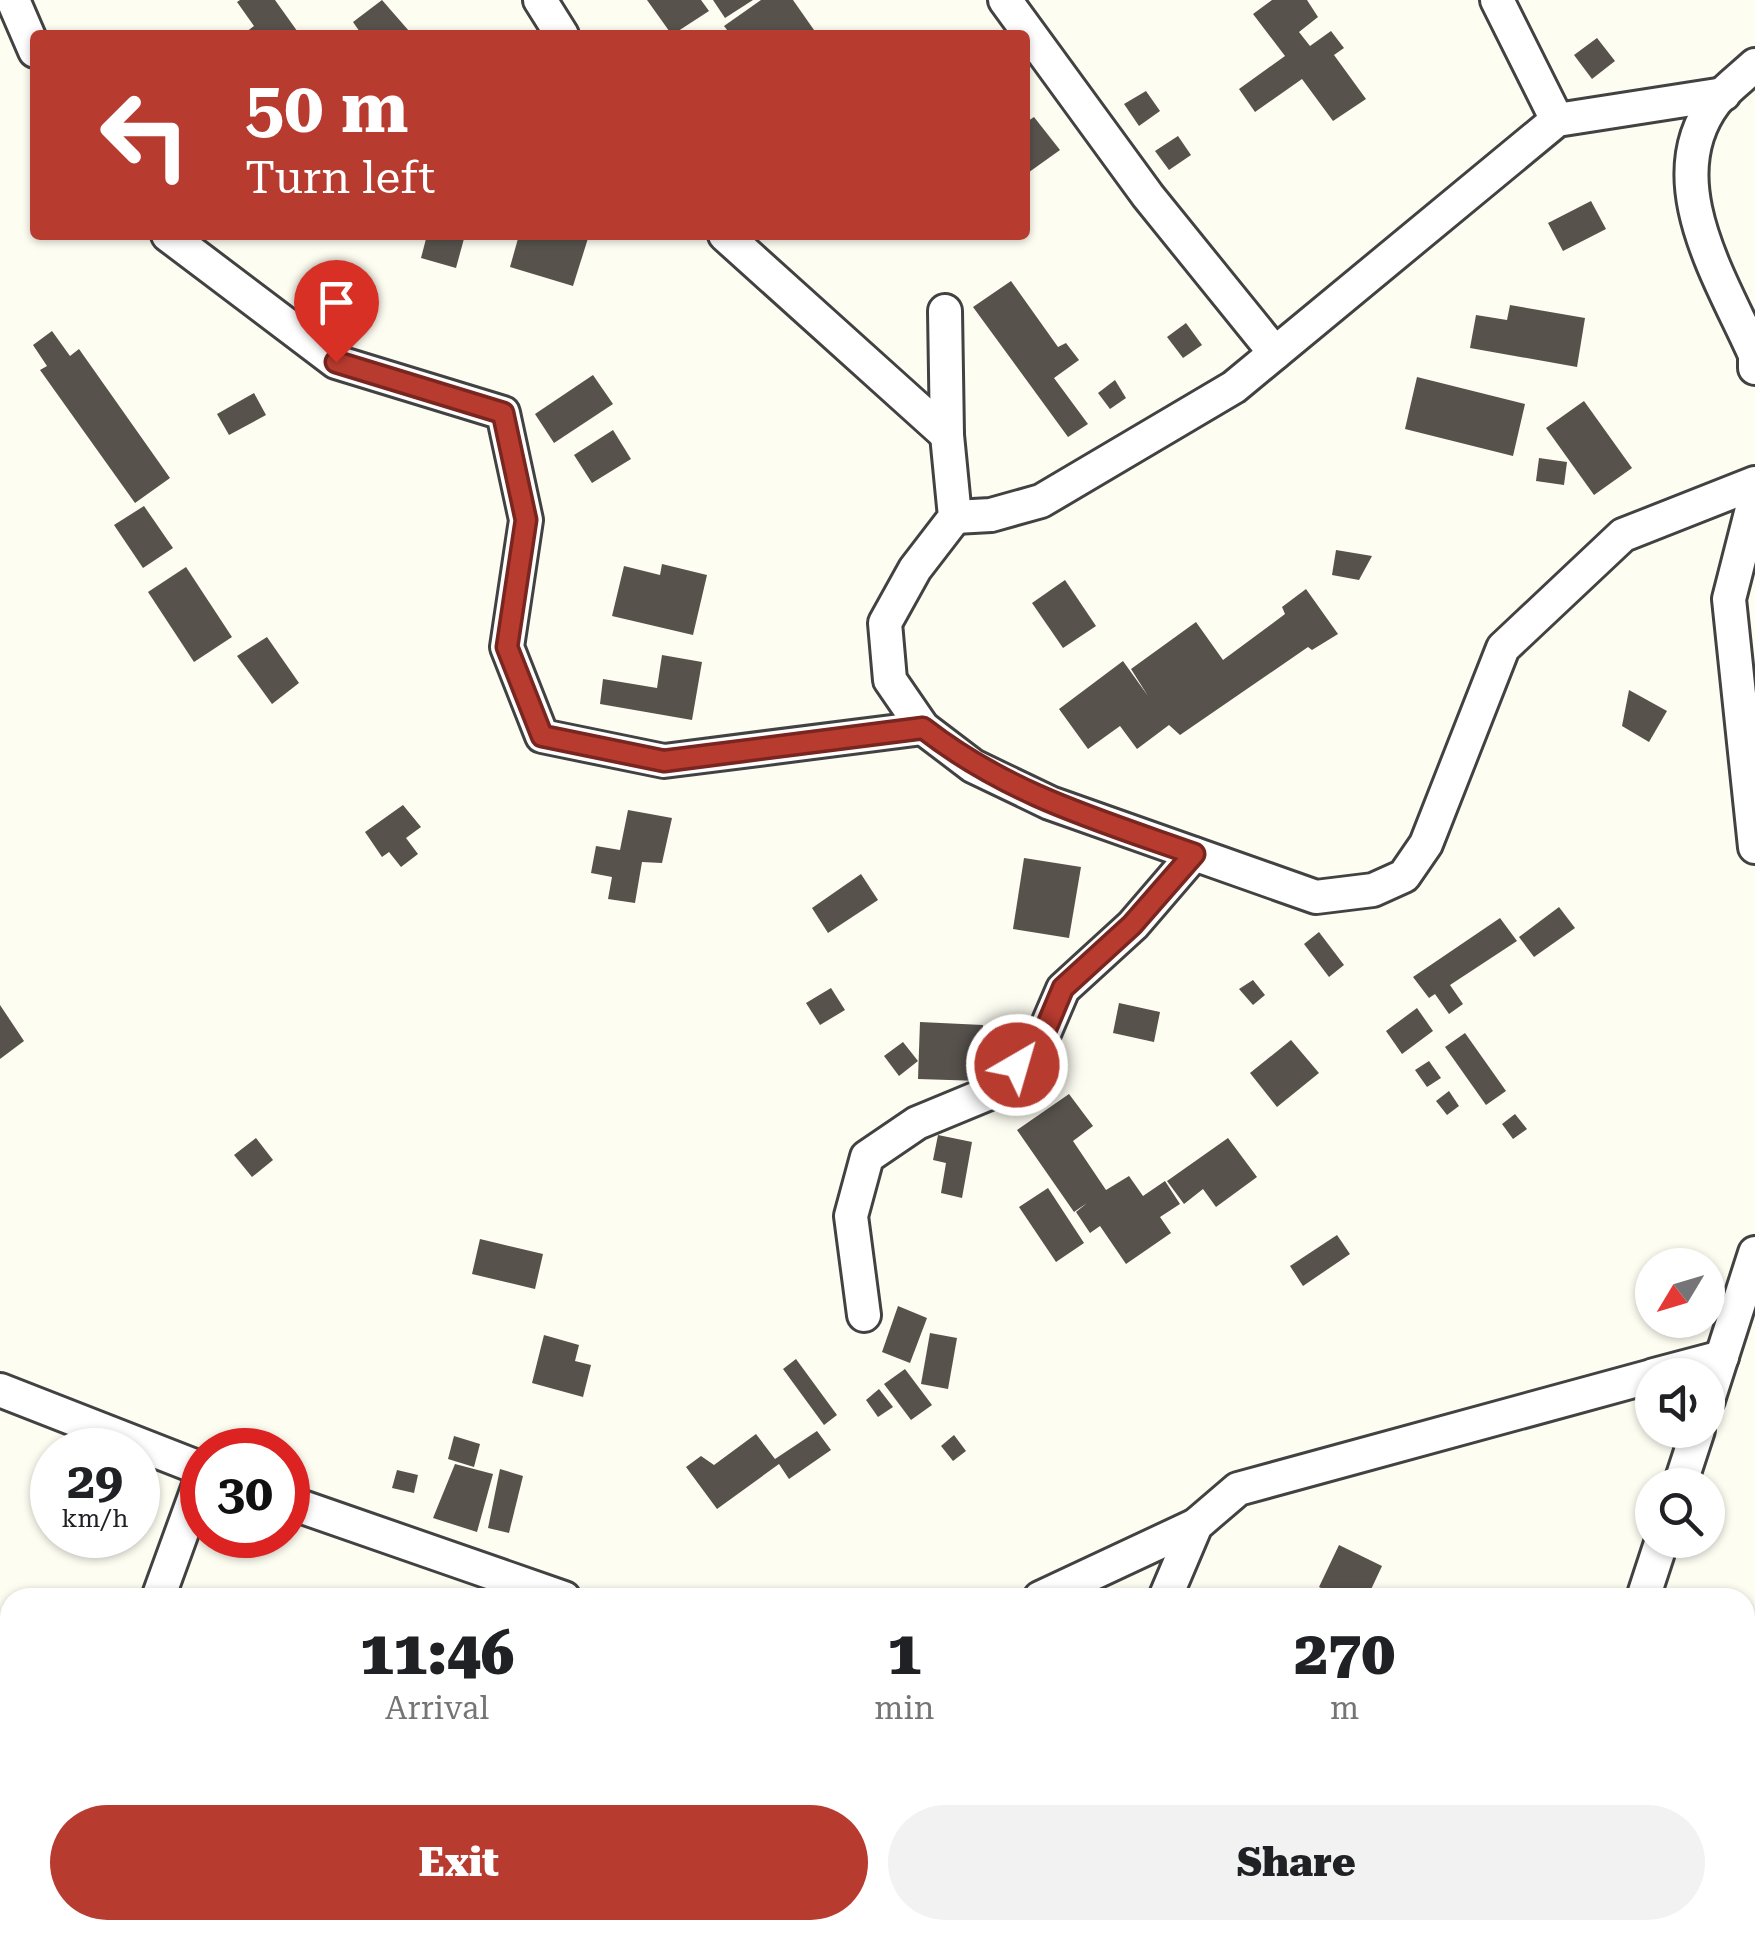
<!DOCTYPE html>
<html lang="en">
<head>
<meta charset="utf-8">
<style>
	body { margin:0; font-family:"Roboto Serif",serif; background:#f2f2f2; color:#202124; height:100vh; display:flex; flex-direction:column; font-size:38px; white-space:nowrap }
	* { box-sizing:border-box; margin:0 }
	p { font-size:32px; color:#757577 }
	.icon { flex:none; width:55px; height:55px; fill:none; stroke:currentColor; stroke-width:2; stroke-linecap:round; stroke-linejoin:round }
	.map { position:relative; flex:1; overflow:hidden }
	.sheet { position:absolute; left:0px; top:1588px; width:1755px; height:352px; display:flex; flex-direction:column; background:#fff; border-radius:30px 30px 0 0; box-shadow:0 2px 8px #0004 }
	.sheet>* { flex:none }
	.guide { position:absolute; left:30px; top:30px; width:1000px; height:210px; border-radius:10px; box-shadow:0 2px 8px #0004; background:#b83b2f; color:#fff; overflow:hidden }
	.needle { width:65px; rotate:232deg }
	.buttons { position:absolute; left:1635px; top:1248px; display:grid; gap:20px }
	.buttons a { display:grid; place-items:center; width:90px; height:90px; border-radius:50%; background:#fff; box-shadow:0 2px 8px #0004; font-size:50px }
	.speed { position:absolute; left:30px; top:1428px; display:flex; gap:20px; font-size:50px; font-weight:700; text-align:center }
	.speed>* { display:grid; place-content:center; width:130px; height:130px; border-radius:50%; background:#fff; box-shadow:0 2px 8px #0004; line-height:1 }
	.speed small { font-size:25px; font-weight:400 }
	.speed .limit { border:15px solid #d22; background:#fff; color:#111 }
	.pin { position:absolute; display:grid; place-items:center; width:85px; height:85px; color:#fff; margin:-102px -42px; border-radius:50% 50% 50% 0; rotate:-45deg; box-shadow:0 0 10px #0007 }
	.pin .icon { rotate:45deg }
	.me { position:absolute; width:110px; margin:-55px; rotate:38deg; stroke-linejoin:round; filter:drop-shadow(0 0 8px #0008) }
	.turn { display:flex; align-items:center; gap:35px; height:210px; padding:0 50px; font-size:45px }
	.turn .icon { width:130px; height:130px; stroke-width:2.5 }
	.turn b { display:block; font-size:70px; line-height:85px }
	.eta { display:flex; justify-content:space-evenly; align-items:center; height:170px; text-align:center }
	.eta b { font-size:60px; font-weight:800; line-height:70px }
	.primary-button { display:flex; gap:20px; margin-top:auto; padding:20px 50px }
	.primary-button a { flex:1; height:115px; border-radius:60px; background:#b83b2f; color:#fff; font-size:40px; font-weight:800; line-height:115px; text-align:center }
	.primary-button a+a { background:#f2f2f2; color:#202124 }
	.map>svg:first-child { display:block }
	.building { fill:#57524c }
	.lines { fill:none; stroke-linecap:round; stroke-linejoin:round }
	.street-casing { stroke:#424242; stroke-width:38 }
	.street { stroke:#fff; stroke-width:32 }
	.route-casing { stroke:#78261f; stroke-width:25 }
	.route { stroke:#b83b2f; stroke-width:18 }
</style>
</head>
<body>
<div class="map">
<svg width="1755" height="1938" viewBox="0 0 1755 1938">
	<rect width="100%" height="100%" fill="#fefdf2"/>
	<g class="building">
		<polygon points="240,0 275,0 300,35 242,35 254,26 237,2"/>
		<polygon points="382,0 409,31 403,35 362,35 353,22"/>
		<polygon points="647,0 701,0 709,11 672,35"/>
		<polygon points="713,0 753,0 725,18"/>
		<polygon points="761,0 793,0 814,30 807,35 731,35 724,26"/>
		<polygon points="1272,0 1307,0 1318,17 1299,32 1310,46 1331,31 1344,48 1334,55 1366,99 1333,121 1302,79 1255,112 1239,89 1285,56 1253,14"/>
		<polygon points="1597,38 1615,61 1592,79 1574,55"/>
		<polygon points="1146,91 1160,111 1139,126 1124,104"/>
		<polygon points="1034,117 1060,150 1025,175 1025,123"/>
		<polygon points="1178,136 1191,155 1169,170 1155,151"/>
		<polygon points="1591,201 1606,229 1563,251 1548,223"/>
		<polygon points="427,235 465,235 456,268 421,258"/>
		<polygon points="519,235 589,235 573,286 510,267"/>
		<polygon points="1011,281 1058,347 1066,343 1079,360 1054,378 1088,424 1068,437 973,307"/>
		<polygon points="1510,305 1585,318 1577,367 1470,348 1476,315 1507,320"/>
		<polygon points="1186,323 1202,345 1183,358 1167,337"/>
		<polygon points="52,331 70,356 79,349 170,478 135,503 40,370 47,366 33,345"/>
		<polygon points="593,375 613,404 554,443 535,414"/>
		<polygon points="1417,377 1525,404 1513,456 1405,429"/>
		<polygon points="1115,380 1126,398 1110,409 1098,393"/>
		<polygon points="254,393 266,415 229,435 217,414"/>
		<polygon points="1584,401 1632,468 1594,495 1546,428"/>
		<polygon points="613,430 631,459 592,483 574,455"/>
		<polygon points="1539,458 1567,462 1564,485 1536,481"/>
		<polygon points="144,506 173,548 143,568 114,525"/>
		<polygon points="1336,550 1372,556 1359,580 1332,575"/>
		<polygon points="662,564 707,575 693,635 612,616 624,566 660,575"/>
		<polygon points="186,567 232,637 194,662 148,592"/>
		<polygon points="1065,580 1096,626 1063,648 1032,603"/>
		<polygon points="1306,589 1338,634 1312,650 1308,647 1180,735 1169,725 1137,749 1120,726 1088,749 1059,709 1123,661 1148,696 1131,669 1196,622 1223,660 1285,614 1282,607"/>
		<polygon points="267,637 299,683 272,704 237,656"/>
		<polygon points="662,655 702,662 692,720 600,704 603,679 657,688"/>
		<polygon points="1629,690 1667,711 1649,742 1622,726"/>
		<polygon points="403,805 421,827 406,838 418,854 401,867 389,852 382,857 365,832"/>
		<polygon points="628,810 672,818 662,863 642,862 635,903 608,899 612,877 591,873 596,846 620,850"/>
		<polygon points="1024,858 1081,867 1069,938 1013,929"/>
		<polygon points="861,874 878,900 828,933 812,908"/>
		<polygon points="1559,907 1575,928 1534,957 1519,937"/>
		<polygon points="1500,918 1517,941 1450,985 1463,1004 1449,1014 1435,994 1429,998 1413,977"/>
		<polygon points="1319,932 1344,965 1329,977 1304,944"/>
		<polygon points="1253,980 1265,995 1253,1005 1239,989"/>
		<polygon points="831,988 845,1010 820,1025 806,1003"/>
		<polygon points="1119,1003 1160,1012 1154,1042 1113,1033"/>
		<polygon points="0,1005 24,1041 0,1059"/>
		<polygon points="1417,1008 1433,1031 1402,1054 1386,1031"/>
		<polygon points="920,1022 983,1025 981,1081 918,1079"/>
		<polygon points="1465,1033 1506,1091 1486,1105 1445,1047"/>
		<polygon points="1291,1040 1319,1073 1277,1107 1250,1073"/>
		<polygon points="903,1042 918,1061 899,1076 884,1056"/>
		<polygon points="1429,1061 1441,1078 1427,1087 1415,1070"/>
		<polygon points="1449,1091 1459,1106 1447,1115 1436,1101"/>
		<polygon points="1069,1094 1093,1126 1073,1141 1106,1190 1129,1176 1143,1196 1165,1181 1180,1204 1160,1217 1171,1233 1126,1264 1100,1226 1090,1233 1076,1212 1087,1203 1074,1212 1017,1130"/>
		<polygon points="1515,1114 1527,1129 1513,1139 1502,1124"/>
		<polygon points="938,1135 972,1142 962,1198 941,1193 946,1163 933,1160"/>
		<polygon points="256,1138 273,1160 252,1177 234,1155"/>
		<polygon points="1228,1138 1257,1177 1216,1207 1203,1189 1184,1204 1167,1181"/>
		<polygon points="1048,1188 1084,1243 1056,1262 1019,1207"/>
		<polygon points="1337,1235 1350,1254 1303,1286 1290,1266"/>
		<polygon points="480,1239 543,1254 535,1289 472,1274"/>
		<polygon points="898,1306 927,1318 910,1363 882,1352"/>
		<polygon points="930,1333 957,1338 948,1389 921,1384"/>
		<polygon points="544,1335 579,1345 575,1361 591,1365 583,1397 532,1383"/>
		<polygon points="796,1359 837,1415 824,1425 783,1369"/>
		<polygon points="905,1369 932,1405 911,1420 884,1384"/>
		<polygon points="879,1389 893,1407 878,1417 866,1400"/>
		<polygon points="817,1431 831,1450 789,1479 779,1464 717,1509 686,1467 701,1456 714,1465 756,1434 775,1459"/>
		<polygon points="954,1435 966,1451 953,1461 941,1446"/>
		<polygon points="454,1436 480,1444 474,1467 448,1459"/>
		<polygon points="455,1464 493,1474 477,1532 433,1518"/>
		<polygon points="500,1469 523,1476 509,1533 488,1528"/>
		<polygon points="397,1470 418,1475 414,1493 392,1488"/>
		<polygon points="1339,1545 1382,1566 1367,1598 1341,1598 1319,1587"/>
		<polygon points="1566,1930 1610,1930 1599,1938 1555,1938"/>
		<polygon points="1624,1930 1689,1930 1678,1938 1630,1938"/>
	</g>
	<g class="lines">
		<g class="street-casing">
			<g id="street">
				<polyline points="13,0 35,51"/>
				<polyline points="540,0 562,35"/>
				<polyline points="1005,0 1148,196 1275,353"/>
				<polyline points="1497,0 1557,120"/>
				<path d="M1755,65C1742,77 1726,89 1715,102C1656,180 1722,280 1755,355V368"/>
				<polyline points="168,235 336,362 503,413 526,520 507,647 542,736 664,761 923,728"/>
				<polyline points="725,235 947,435"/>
				<polyline points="945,311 947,435 955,517 915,569 885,623 890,680 923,728 973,766 1050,803 1316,897 1373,890 1404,876 1426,844 1503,648 1623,535 1755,483"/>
				<polyline points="1755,497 1729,599 1755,847"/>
				<polyline points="955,517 991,515 1041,501 1234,387 1557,120 1724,94"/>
				<polyline points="864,1315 851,1216 867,1157 917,1123 992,1092 1042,1038 1063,989 1133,925 1194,854"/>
				<polyline points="1654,1375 1722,1357"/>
				<polyline points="0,1390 202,1469"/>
				<polyline points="1708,1400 1755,1253"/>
				<polyline points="1680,1485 1698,1430"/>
				<polyline points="288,1502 564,1598"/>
				<polyline points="158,1598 202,1477"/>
				<polyline points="1040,1598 1196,1525"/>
				<polyline points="1165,1598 1196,1525 1238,1489 1652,1376"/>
				<polyline points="1643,1598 1662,1540"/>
				<polyline points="40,1938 43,1930"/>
				<polyline points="1126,1938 1129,1930"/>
				<polyline points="1539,1938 1540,1930"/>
			</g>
		</g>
		<use href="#street" class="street"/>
	</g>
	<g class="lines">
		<g class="route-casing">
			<path id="route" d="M336,362L503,413L526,520L507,647L542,736L664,761L923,728C1008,794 1095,819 1194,854L1132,925L1063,988L1042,1038L1017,1065"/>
		</g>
		<use href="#route" class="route"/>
	</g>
</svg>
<div class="buttons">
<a><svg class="needle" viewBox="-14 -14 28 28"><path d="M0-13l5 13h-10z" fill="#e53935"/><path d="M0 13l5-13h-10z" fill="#757577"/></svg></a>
<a><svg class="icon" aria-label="sound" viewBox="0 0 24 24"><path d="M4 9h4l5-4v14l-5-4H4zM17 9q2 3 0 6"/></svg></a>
<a><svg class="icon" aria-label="search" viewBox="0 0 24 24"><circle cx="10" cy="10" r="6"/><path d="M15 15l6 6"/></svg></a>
</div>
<div class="speed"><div>29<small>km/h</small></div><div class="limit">30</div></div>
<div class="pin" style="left:336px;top:362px;background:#d93025"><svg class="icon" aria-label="arrive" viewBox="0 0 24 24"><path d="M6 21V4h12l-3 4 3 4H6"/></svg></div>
<svg class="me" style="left:1017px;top:1065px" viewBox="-20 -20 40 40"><circle r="17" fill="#b83b2f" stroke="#fff" stroke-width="3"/><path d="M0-11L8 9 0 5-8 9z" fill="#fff"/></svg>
<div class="guide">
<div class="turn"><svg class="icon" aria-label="left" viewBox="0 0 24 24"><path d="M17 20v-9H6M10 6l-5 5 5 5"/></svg><div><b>50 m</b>Turn left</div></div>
</div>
<section class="sheet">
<div class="eta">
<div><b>11:46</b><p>Arrival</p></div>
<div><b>1</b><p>min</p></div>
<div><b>270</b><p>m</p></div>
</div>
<div class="primary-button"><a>Exit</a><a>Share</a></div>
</section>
</div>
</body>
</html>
